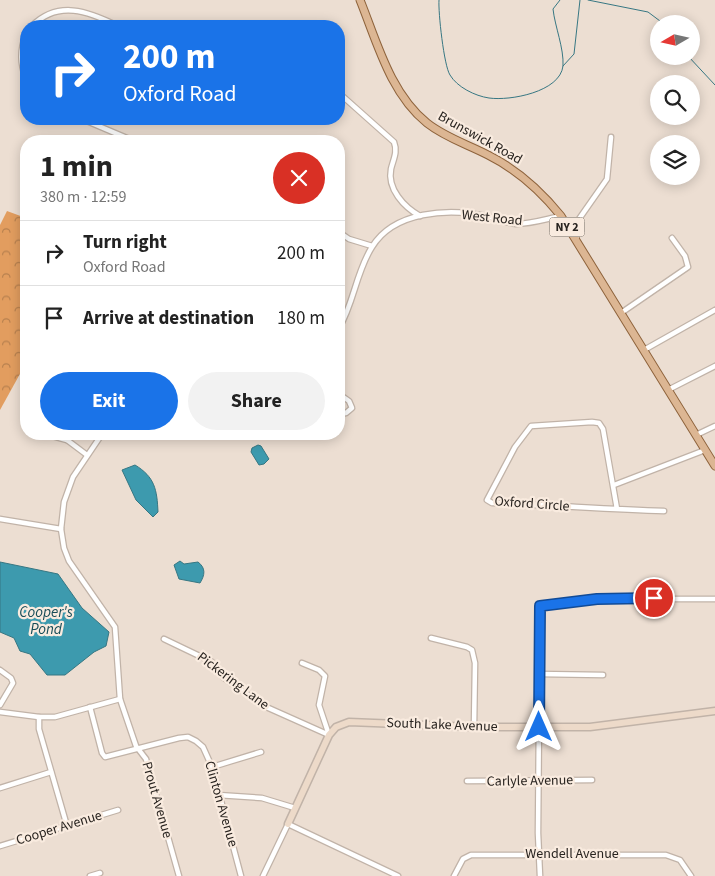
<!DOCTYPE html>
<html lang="en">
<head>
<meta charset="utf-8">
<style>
	body { margin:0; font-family:"Source Sans 3",sans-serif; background:#f2f2f2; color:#222; height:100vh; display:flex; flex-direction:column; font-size:19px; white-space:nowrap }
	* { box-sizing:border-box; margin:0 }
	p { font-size:16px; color:#767676 }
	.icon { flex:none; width:28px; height:28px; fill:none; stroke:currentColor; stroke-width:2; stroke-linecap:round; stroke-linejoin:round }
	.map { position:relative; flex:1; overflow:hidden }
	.details { position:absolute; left:20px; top:135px; width:325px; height:305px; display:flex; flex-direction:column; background:#fff; border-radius:20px; box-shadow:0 2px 12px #0003 }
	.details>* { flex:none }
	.guide { position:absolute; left:20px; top:20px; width:325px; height:105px; border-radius:20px; box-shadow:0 2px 12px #0003; background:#1a73e8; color:#fff; overflow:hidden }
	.needle { width:32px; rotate:261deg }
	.buttons { position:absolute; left:650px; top:15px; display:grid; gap:10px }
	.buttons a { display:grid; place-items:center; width:50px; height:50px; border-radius:50%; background:#fff; box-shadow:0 2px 12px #0003; font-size:25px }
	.pin { position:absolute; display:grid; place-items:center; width:42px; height:42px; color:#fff; margin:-21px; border:2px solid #fff; border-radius:50%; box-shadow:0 1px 5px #0007 }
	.me { position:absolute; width:55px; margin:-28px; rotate:0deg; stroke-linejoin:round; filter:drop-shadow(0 0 4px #0008) }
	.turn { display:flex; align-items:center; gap:18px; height:105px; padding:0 20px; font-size:22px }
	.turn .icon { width:65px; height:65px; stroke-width:2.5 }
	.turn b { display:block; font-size:35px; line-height:42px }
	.round { display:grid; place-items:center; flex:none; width:52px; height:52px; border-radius:26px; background:#f2f2f2 }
	.overview { display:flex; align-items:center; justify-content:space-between; height:85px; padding:0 20px }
	h1 { font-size:30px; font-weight:700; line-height:38px }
	.primary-button { display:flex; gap:10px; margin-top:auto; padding:10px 20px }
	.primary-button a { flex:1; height:58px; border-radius:30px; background:#1a73e8; color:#fff; font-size:20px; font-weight:700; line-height:58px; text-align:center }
	.primary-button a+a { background:#f2f2f2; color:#222 }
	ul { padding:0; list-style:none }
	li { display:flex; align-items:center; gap:15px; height:65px; padding:0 20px; border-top:1px solid #e0e0e0 }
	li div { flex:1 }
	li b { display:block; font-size:19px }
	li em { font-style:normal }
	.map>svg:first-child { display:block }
	.forest { fill:url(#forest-crowns) }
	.water { fill:#3d9aae; stroke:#377783 }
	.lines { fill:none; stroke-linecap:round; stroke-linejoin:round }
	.stream { stroke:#377783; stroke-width:1 }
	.street-casing { stroke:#c1b3a8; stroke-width:7 }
	.secondary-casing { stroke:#c1b3a8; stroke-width:9 }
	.primary-casing { stroke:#8e633c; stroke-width:9 }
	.street { stroke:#fff; stroke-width:4.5 }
	.secondary { stroke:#eddac9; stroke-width:6 }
	.primary { stroke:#dcb693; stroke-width:7 }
	.route-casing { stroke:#114b97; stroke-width:12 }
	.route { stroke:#1a73e8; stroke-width:9 }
	.labels { text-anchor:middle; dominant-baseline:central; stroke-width:4.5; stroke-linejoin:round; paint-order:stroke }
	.shield { fill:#f9ebdf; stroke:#676059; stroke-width:1 }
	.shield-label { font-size:12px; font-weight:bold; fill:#292420 }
	.street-label { font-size:14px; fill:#292420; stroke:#f9ebdf }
	.water-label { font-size:15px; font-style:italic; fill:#184d58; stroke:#f9ebdf }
</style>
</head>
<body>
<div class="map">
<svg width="715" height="876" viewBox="0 0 715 876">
	<defs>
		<pattern id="forest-crowns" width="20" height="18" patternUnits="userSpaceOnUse" patternTransform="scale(1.25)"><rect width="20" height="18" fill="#e29d5f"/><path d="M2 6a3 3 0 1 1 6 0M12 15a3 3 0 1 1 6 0" fill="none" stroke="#b7804e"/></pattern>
	</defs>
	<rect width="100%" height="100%" fill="#ecded2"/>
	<polygon class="forest" points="7,211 26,218 26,363 0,410 0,225"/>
	<g class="water">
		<polygon points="258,445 261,446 269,459 264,464 259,465 251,452 252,448"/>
		<path d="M135,465C155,477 157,490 158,512L153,517L136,500L122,470Z"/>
		<path d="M180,561L184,564L198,562C206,568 205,575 200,583L179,579L174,565Z"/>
		<polygon points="0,562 58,574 82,608 109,632 106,646 94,652 65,675 47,675 30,654 20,651 14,638 0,632"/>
	</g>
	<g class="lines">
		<g class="stream">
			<path d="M439,0C438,12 444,66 450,75C457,87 475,96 489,98C510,101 560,92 563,66C564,48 555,27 553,9L560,0"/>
			<polyline points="588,0 648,12 664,24"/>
			<polyline points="688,56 715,85"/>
			<polyline points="563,66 574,54 580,0"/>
		</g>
		<g class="street-casing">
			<g id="street">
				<path d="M32,26C58,0 88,11 118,26"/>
				<path d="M26,34C20,49 20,64 26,79"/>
				<path d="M339,93L394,142C398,152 393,160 391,169C387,189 404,207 420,216"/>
				<polyline points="82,119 134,141"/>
				<polyline points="339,232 349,239 372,246"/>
				<polyline points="576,240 579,219 607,179 611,137"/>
				<polyline points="621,313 688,267 685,256 672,238"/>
				<path d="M339,328C354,303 356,272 372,247C394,211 448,208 486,216C497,218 505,223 516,224C531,224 546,219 561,216"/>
				<polyline points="644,350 715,310"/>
				<polyline points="668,390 715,366"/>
				<polyline points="339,394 349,401 352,408 346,413 339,414"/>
				<polyline points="45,434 67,440 66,434"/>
				<polyline points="102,434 73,477 64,502 61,529 64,548 69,561 115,627 120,699 136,746 146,759 179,876"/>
				<polyline points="696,435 715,426"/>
				<polyline points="67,440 87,455"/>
				<polyline points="614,485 705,450"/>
				<path d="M617,509L603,429L599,423L592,422L531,426L515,447L487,500L492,503C549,505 606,509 664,511"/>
				<polyline points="0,519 61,529"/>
				<polyline points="431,638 467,647 472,650 475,663 474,727"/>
				<polyline points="164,639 212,662 224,678 264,706 329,735"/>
				<polyline points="302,663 319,670 325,676 319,705 329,735"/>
				<polyline points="0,670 11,678 13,683 0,705"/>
				<polyline points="539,674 603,675"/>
				<polyline points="90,707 102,753 105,757 179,738 188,737 196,741 203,747 212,767 241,876"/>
				<polyline points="0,712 39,717 55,717 120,699"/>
				<polyline points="39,717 39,729 67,826"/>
				<polyline points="212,767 261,752"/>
				<polyline points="467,781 592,780"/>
				<polyline points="0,788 51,772"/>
				<polyline points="218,795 262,798 295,808"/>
				<polyline points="0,846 118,810"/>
				<polyline points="90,876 100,873"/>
				<polyline points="263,876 288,824 398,876"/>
				<polyline points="454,876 463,859 471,855 666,855 680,860 691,876"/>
				<polyline points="540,876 538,833 540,605 597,599 715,599"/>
			</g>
		</g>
		<g class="secondary-casing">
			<polyline id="secondary" points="288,824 329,735 336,727 349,722 474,727 590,727 715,711"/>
		</g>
		<g class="primary-casing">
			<path id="primary" d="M360,0C377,42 390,93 427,123C446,138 467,144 488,155C518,170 540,190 561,216L715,466"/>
		</g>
		<use href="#street" class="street"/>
		<use href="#secondary" class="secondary"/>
		<use href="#primary" class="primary"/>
	</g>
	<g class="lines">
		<g class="route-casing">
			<polyline id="route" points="539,727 540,606 597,599 654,598"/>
		</g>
		<use href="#route" class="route"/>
	</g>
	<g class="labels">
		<rect class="shield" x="549.5" y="217.5" width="35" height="19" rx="4"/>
		<g class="shield-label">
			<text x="567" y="227">NY 2</text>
		</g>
		<g class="street-label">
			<text transform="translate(480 138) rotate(29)">Brunswick Road</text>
			<text transform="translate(492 218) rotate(6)">West Road</text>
			<text transform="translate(532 504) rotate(4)">Oxford Circle</text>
			<text transform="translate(233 681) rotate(37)">Pickering Lane</text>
			<text transform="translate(442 725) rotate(2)">South Lake Avenue</text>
			<text transform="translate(530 781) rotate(-1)">Carlyle Avenue</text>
			<text transform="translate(157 800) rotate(74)">Prout Avenue</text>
			<text transform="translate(221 804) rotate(74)">Clinton Avenue</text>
			<text transform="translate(59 828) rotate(-17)">Cooper Avenue</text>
			<text x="572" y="854">Wendell Avenue</text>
		</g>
		<g class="water-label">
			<text x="46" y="612">Cooper's<tspan x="46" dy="17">Pond</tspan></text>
		</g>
	</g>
</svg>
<div class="buttons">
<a><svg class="needle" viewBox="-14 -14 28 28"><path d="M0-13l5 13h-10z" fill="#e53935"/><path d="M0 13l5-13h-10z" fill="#767676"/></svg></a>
<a><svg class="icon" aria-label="search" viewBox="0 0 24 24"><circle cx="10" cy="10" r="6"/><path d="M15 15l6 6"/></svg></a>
<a><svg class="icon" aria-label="layers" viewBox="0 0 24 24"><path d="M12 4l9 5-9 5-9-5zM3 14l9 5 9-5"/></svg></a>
</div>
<div class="pin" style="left:654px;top:598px;background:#d93025"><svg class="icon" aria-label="arrive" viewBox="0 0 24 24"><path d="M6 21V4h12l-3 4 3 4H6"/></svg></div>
<svg class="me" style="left:539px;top:727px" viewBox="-20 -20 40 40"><path d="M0-17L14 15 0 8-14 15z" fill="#1a73e8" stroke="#fff" stroke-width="4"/></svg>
<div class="guide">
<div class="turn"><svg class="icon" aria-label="right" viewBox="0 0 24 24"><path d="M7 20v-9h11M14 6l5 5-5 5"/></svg><div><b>200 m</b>Oxford Road</div></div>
</div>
<section class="details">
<div class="overview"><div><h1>1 min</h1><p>380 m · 12:59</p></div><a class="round" style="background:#d93025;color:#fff"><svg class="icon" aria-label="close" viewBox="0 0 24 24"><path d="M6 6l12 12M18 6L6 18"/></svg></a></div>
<ul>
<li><svg class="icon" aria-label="right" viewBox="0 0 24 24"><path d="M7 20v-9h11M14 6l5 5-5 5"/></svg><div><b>Turn right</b><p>Oxford Road</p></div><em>200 m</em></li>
<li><svg class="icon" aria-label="arrive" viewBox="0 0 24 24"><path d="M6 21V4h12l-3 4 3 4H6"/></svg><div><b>Arrive at destination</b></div><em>180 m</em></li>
</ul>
<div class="primary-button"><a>Exit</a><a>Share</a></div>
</section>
</div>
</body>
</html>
